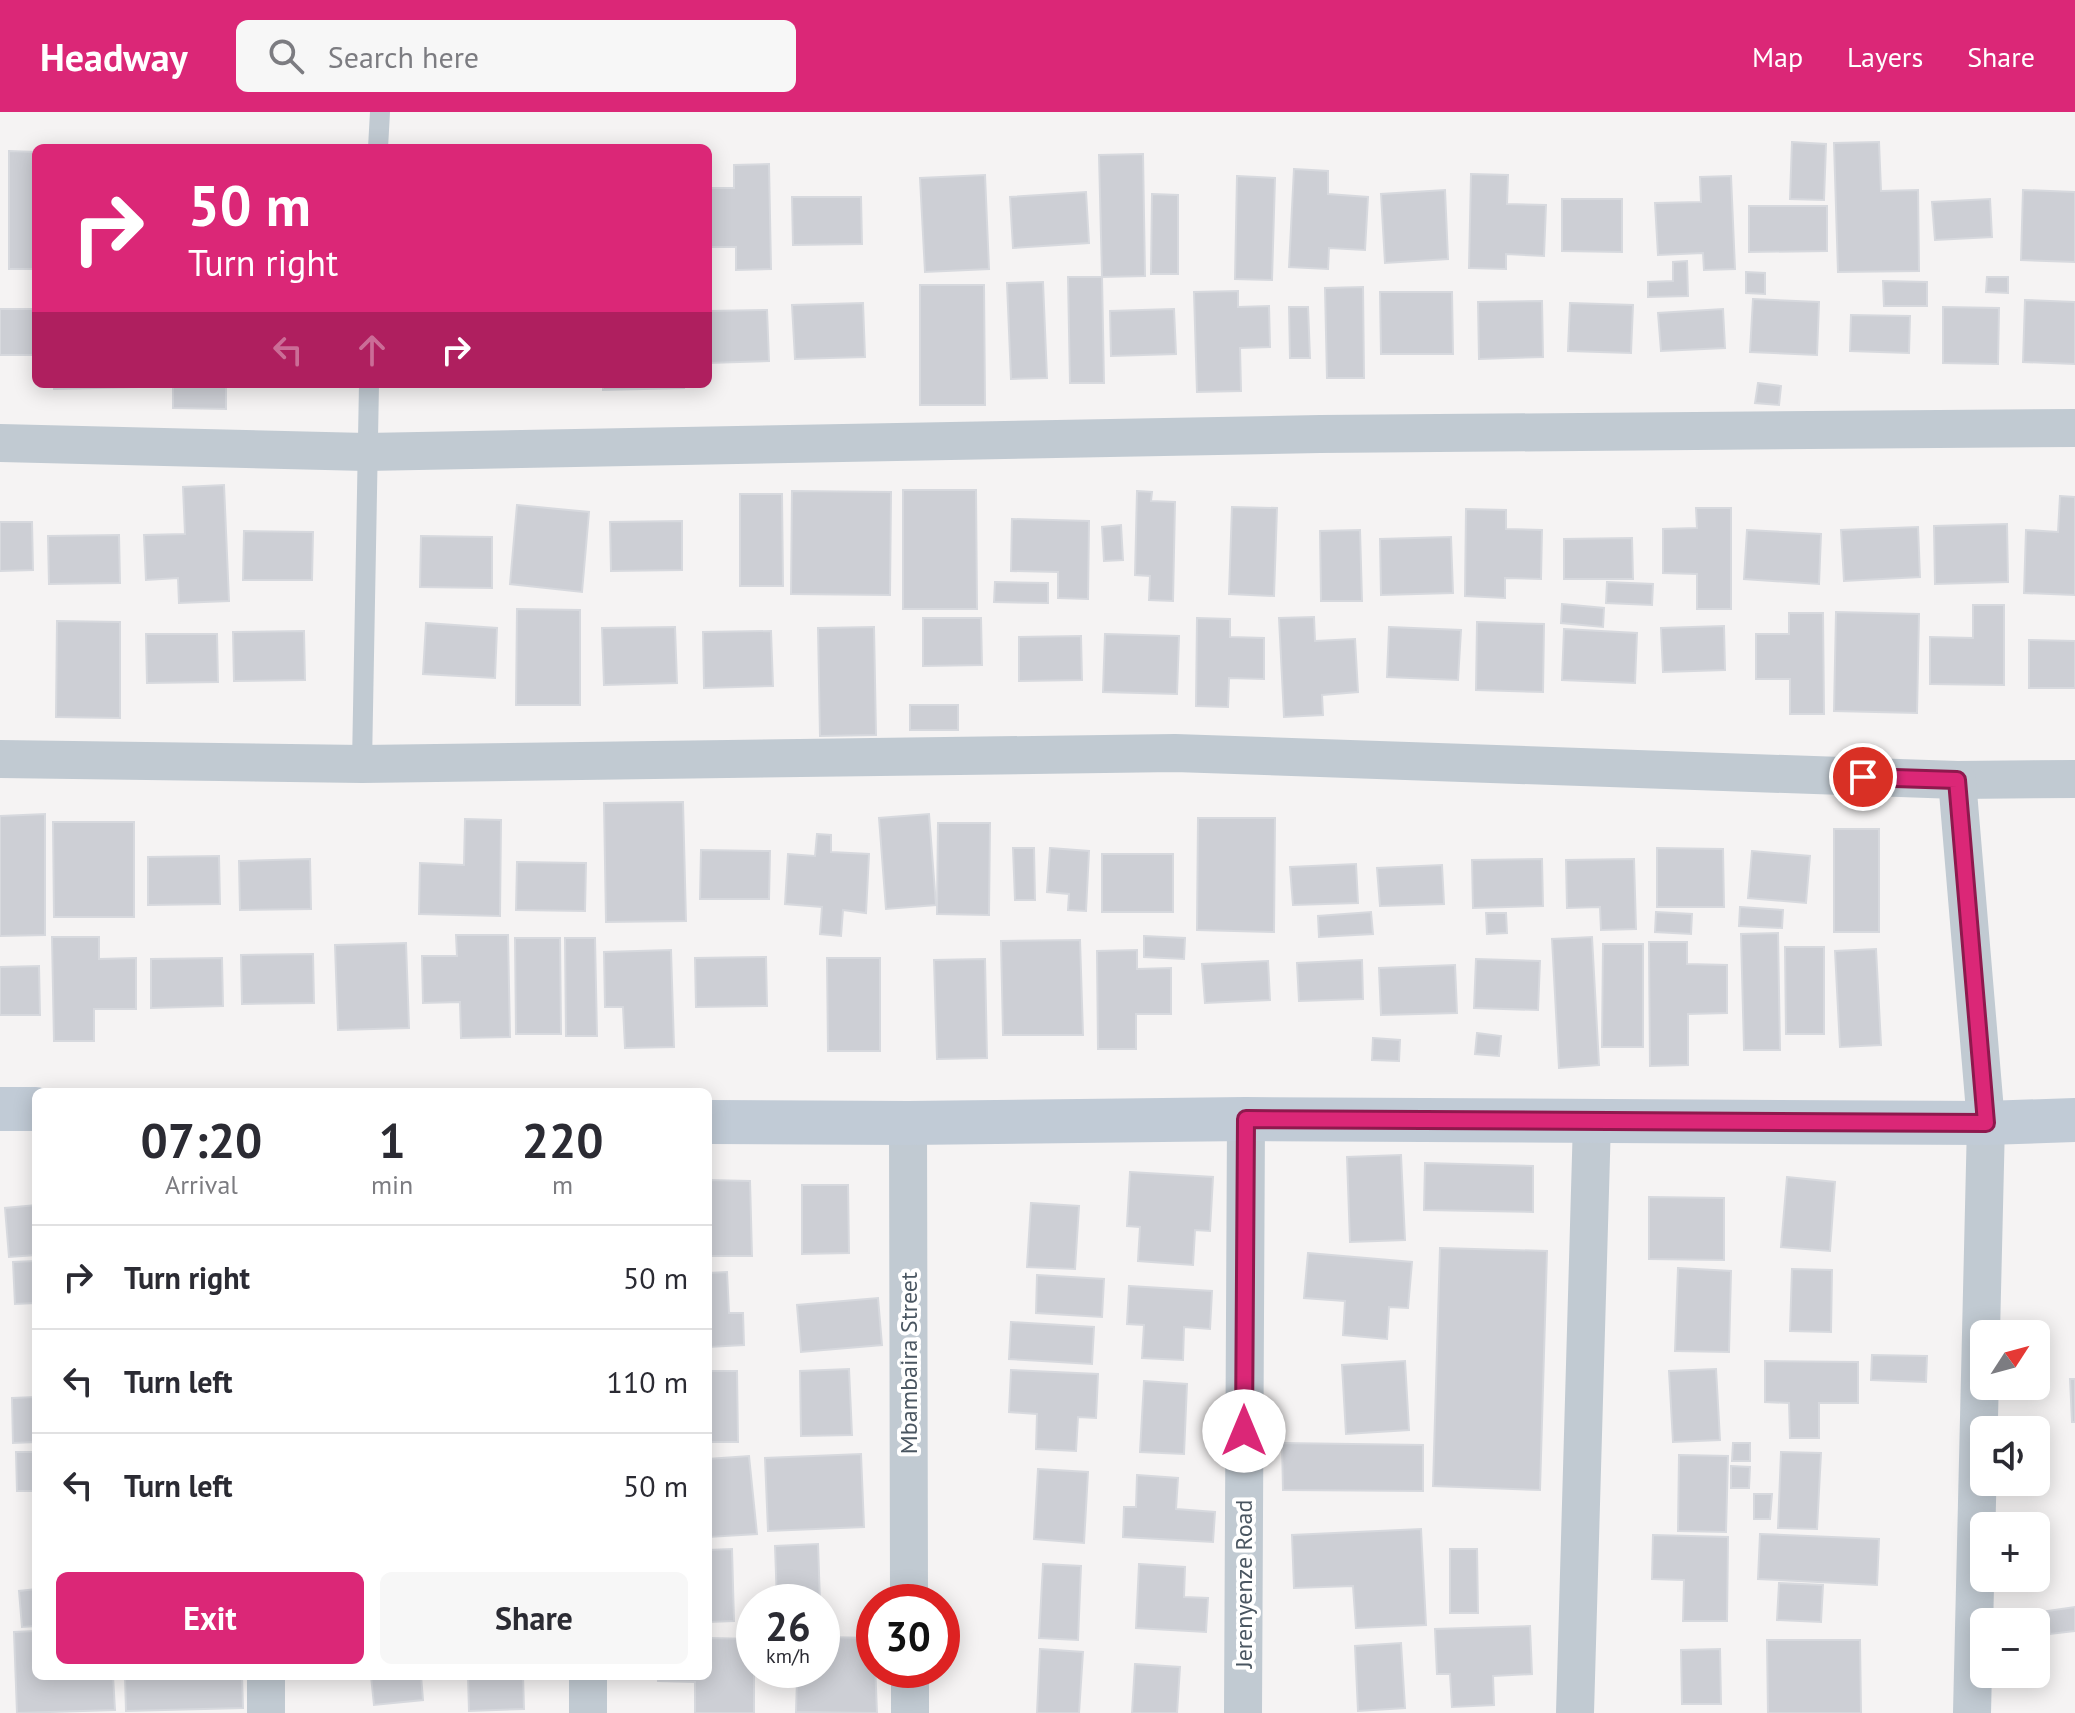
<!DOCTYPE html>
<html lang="en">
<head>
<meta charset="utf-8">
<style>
	body { margin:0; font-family:"PT Sans",sans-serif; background:#f7f7f7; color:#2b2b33; height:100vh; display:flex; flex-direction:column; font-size:30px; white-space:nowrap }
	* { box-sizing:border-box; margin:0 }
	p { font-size:26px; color:#7c7c81 }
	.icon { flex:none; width:44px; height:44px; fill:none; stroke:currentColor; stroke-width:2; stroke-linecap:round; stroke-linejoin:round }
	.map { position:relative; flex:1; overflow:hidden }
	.side { position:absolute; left:32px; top:976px; width:680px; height:592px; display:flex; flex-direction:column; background:#fff; border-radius:12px; box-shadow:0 4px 20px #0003 }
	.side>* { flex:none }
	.hud { position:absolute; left:32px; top:32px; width:680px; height:244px; border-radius:12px; box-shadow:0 4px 20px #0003; background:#db2777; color:#fff; overflow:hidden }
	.needle { width:52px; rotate:54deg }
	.tools { position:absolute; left:1970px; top:1208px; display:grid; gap:16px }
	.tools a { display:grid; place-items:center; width:80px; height:80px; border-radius:12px; background:#fff; box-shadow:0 4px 20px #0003; font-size:40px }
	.speed { position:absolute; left:736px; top:1472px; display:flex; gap:16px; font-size:40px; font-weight:700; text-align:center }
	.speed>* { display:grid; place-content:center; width:104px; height:104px; border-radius:50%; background:#fff; box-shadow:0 4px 20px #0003; line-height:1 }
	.speed small { font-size:20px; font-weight:400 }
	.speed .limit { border:12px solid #d22; background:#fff; color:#111 }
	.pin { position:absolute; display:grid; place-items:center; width:68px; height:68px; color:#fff; margin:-34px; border:4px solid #fff; border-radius:50%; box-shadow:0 2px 8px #0007 }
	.me { position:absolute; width:88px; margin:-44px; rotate:0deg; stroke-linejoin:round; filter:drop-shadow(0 0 6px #0008) }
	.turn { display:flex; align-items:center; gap:28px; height:168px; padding:0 24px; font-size:36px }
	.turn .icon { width:104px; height:104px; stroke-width:2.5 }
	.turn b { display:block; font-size:56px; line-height:68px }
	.lanes { display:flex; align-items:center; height:76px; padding:0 24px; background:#0003; justify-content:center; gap:40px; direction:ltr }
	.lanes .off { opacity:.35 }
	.eta { display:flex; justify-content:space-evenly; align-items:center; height:136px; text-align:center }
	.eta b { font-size:48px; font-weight:700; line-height:56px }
	.cta { display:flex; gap:16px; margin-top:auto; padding:16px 24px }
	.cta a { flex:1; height:92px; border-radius:12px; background:#db2777; color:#fff; font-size:32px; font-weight:700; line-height:92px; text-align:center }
	.cta a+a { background:#f7f7f7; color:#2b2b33 }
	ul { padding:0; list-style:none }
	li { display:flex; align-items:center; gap:24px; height:104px; padding:0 24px; border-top:2px solid #e1e1e2 }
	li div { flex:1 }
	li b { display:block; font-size:30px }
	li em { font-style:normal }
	header { display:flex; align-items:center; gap:48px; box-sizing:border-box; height:112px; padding:0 40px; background:#db2777; color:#fff }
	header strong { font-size:38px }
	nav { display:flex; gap:44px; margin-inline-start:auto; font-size:28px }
	.search { width:560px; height:72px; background:#f7f7f7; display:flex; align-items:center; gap:20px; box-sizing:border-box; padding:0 28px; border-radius:12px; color:#7c7c81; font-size:30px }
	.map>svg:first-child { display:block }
	.building { fill:#cdcfd5; stroke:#d7d9de; stroke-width:2 }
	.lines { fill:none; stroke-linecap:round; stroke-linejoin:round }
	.lane { stroke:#c1cad2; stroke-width:20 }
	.street { stroke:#c1cad2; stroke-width:38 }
	.secondary { stroke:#c1cbd6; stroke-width:44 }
	.route-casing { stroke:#8e194d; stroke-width:20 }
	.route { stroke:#db2777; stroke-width:14 }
	.labels { text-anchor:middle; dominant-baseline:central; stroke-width:8; stroke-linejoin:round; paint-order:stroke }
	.street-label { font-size:24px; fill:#4a5661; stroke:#fff }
</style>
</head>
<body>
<header>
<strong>Headway</strong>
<div class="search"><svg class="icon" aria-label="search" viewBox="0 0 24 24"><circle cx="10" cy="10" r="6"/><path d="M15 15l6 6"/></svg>Search here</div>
<nav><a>Map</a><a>Layers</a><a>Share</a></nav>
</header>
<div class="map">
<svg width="2075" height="1601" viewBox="0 0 2075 1601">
	<rect width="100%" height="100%" fill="#f5f3f3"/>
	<g class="building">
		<polygon points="1792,30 1826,32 1824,88 1790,87"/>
		<polygon points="1879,30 1881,79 1918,78 1919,159 1838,160 1834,31"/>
		<polygon points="9,39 36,40 36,157 9,157"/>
		<polygon points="1143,42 1145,164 1102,165 1099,43"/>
		<polygon points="769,52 771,157 736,158 736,135 708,135 708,76 734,76 734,53"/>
		<polygon points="1294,57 1328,59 1328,82 1368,85 1365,138 1329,136 1328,157 1289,155"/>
		<polygon points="1471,62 1508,63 1507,92 1546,93 1544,144 1506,142 1506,157 1469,156"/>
		<polygon points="985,63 989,157 925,160 920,66"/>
		<polygon points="1237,64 1275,66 1272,168 1235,167"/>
		<polygon points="1731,64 1735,157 1704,158 1703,141 1658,143 1655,91 1701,90 1700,65"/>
		<polygon points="1445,78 1448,147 1385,151 1381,82"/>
		<polygon points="2023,78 2075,80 2075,150 2021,148"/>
		<polygon points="1086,80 1089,131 1013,136 1010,85"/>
		<polygon points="1152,82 1178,83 1178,162 1151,162"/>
		<polygon points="792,85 861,85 862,132 793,133"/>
		<polygon points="1562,87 1622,87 1622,140 1562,139"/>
		<polygon points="1990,87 1992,125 1935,128 1932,90"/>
		<polygon points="1749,94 1827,94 1827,139 1749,140"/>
		<polygon points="1687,149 1688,184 1648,185 1648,170 1673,169 1673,150"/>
		<polygon points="1746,160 1765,161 1765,182 1746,181"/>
		<polygon points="1068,165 1102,165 1104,271 1070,271"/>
		<polygon points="1987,165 2008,165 2008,181 1986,180"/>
		<polygon points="1883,169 1927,170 1927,194 1884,194"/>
		<polygon points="1043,170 1047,266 1011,267 1007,171"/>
		<polygon points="920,173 984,173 985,293 920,293"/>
		<polygon points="1363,175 1364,266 1327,266 1325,176"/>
		<polygon points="1238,179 1238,195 1269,194 1270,235 1240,236 1241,279 1197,280 1194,180"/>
		<polygon points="1380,180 1452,180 1453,242 1381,242"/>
		<polygon points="1753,187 1819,190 1817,243 1750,240"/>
		<polygon points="2025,188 2075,190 2075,252 2023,250"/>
		<polygon points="1542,189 1543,245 1479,247 1478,190"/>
		<polygon points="863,191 865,245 795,247 792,193"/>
		<polygon points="1570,191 1633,193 1631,241 1568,239"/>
		<polygon points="1289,195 1308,195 1310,246 1290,246"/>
		<polygon points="1943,195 1999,196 1998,252 1943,251"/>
		<rect x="0" y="197" width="36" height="46"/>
		<polygon points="1174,197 1176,242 1111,244 1110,199"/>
		<polygon points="1723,197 1725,236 1661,239 1658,201"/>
		<polygon points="767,198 769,249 708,251 708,199"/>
		<polygon points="1851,203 1910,204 1909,241 1850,239"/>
		<polygon points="1758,271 1781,274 1779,293 1755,291"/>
		<polygon points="54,272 138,272 138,275 54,277"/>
		<polygon points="173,272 226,272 226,297 173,296"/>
		<polygon points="603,272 684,272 684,276 603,278"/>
		<polygon points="224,373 229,489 179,491 178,466 146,468 144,423 185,422 183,375"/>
		<polygon points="903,378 976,378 977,497 903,497"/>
		<polygon points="792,379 891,380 890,483 791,482"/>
		<polygon points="1137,379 1152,380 1151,389 1175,390 1173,489 1149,488 1150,464 1135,463"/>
		<polygon points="740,382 782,382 783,474 740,474"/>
		<polygon points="2060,384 2075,385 2075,483 2024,481 2026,418 2058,420"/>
		<polygon points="517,393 589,400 582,480 510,472"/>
		<polygon points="1232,395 1277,396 1274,484 1229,482"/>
		<polygon points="1696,396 1731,396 1731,497 1697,497 1697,462 1663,461 1663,417 1697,416"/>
		<polygon points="1466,397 1506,398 1506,417 1542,418 1541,467 1505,466 1505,486 1465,484"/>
		<polygon points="1012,407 1089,409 1088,487 1058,486 1058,460 1011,459"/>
		<polygon points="682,409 682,458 611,459 610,410"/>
		<polygon points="0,410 32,410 33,458 0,459"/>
		<polygon points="2007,412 2008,470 1935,472 1934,414"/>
		<polygon points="1121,413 1123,448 1104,449 1102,415"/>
		<polygon points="1918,415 1920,465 1844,469 1841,418"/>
		<polygon points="1360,418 1362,489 1321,489 1320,419"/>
		<polygon points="1747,418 1821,422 1819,472 1744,467"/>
		<polygon points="244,419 313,420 312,468 243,468"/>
		<polygon points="119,423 120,471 49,472 48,424"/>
		<polygon points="421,424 492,425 492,476 420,475"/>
		<polygon points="1451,425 1453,481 1381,483 1380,427"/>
		<polygon points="1632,426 1633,467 1564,467 1564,427"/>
		<polygon points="995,470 1048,471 1048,491 994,490"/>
		<polygon points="1607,470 1653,472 1652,493 1606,491"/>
		<polygon points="1562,492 1604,496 1603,515 1561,511"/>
		<polygon points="1973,493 2004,493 2004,573 1930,572 1930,525 1973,526"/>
		<polygon points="517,497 580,498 580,593 516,593"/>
		<polygon points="1836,500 1919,502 1917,601 1834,599"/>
		<polygon points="1789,501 1823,501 1824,602 1790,602 1790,567 1756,567 1756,522 1789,522"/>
		<polygon points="1314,505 1315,529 1355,527 1358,580 1322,583 1323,603 1284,605 1279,506"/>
		<polygon points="923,506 981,506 982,553 923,554"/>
		<polygon points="1197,506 1230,507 1230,525 1264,526 1264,567 1229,566 1228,595 1196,594"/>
		<polygon points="57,509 120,510 120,606 56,605"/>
		<polygon points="1477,510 1544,512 1543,580 1476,578"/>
		<polygon points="426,511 497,516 495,566 423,562"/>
		<polygon points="1724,514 1725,558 1663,560 1661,516"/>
		<polygon points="675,515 677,571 604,573 602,516"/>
		<polygon points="874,515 876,623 820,624 818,516"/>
		<polygon points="1389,515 1461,518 1458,568 1387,565"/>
		<polygon points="1564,517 1637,521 1635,571 1562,568"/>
		<polygon points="304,519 305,568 234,569 233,520"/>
		<polygon points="771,519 773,574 704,576 703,520"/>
		<polygon points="146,522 217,522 218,570 147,571"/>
		<polygon points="1105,522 1179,524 1177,582 1103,580"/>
		<polygon points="1081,524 1082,568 1019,569 1019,525"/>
		<polygon points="2029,528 2075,529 2075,576 2029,576"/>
		<rect x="910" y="593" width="48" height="25"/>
		<polygon points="683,690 686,809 606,810 604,691"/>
		<polygon points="45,702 45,823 0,824 0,704"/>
		<polygon points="929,702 936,793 886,797 879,706"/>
		<polygon points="1198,706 1275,706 1274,820 1197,818"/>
		<polygon points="465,707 501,708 500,804 419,802 420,751 464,753"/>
		<polygon points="53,710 134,710 134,805 54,805"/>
		<polygon points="938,711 990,711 989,803 937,802"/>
		<rect x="1834" y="717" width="45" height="103"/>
		<polygon points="817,722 831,723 831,740 869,742 866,801 843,798 841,824 820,822 822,795 785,792 788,742 815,744"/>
		<polygon points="1013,736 1034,736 1035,788 1015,788"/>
		<polygon points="1050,736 1089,739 1086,799 1068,798 1069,782 1047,780"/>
		<polygon points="1657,736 1723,737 1724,795 1657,795"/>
		<polygon points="701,738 770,739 769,787 700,787"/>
		<polygon points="1752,739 1810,744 1806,791 1748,786"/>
		<rect x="1102" y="742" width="71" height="58"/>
		<polygon points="219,744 220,792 148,793 148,745"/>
		<polygon points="310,747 311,797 240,798 239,749"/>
		<polygon points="1542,747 1543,794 1473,796 1472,748"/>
		<polygon points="1634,747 1636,817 1601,818 1600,795 1567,796 1566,748"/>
		<polygon points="517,750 586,751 585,799 516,798"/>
		<polygon points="1356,752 1358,791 1293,793 1290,755"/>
		<polygon points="1442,753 1444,792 1380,794 1377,756"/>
		<polygon points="1740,795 1783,798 1782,816 1739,814"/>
		<polygon points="1371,800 1373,822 1319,825 1318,804"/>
		<polygon points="1656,800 1692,802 1691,822 1655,820"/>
		<polygon points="1486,801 1506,801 1507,821 1487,822"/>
		<polygon points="1778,821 1780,938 1744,938 1741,822"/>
		<polygon points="456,823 508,823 510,925 461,926 460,890 423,891 422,844 457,844"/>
		<polygon points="1144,824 1185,826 1184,847 1144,845"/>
		<polygon points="52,825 99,825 99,847 136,846 136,897 94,897 94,929 54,929"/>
		<polygon points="1592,825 1599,953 1559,956 1552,827"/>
		<polygon points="515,826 560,826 561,922 516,922"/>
		<polygon points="565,826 595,826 597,924 566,924"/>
		<polygon points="1080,828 1083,923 1003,923 1001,829"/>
		<polygon points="1649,830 1687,830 1687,852 1727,853 1727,901 1688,902 1688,953 1650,954"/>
		<polygon points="406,831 409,916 338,918 335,833"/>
		<polygon points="1603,832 1643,832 1643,935 1602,935"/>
		<polygon points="1785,835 1824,835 1824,922 1786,922"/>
		<polygon points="1876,837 1881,933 1840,935 1835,839"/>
		<polygon points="671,838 674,935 625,936 623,895 605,895 604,840"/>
		<polygon points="1137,838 1137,857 1171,856 1171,902 1136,902 1136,937 1098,937 1097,839"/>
		<polygon points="313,842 314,891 242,892 241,843"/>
		<polygon points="766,845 767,894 696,895 695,846"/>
		<polygon points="222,846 223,894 151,896 151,847"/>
		<polygon points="827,846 880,846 880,939 828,939"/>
		<polygon points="985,847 987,946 937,947 934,848"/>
		<polygon points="1476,847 1540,849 1538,898 1474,896"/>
		<polygon points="1362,848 1363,887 1299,889 1297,851"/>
		<polygon points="1268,849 1270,888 1205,891 1202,852"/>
		<polygon points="1455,853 1457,901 1381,903 1379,856"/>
		<polygon points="39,854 40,903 0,903 0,855"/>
		<polygon points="1477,921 1501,924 1499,944 1475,942"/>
		<polygon points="1373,926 1400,928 1399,949 1372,948"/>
		<polygon points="1401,1043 1405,1128 1350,1130 1347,1045"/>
		<polygon points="1425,1051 1533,1054 1533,1100 1424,1098"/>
		<polygon points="1130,1060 1213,1065 1210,1119 1195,1118 1193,1153 1138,1149 1140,1115 1127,1114"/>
		<polygon points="1787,1065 1835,1070 1830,1139 1781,1135"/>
		<polygon points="708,1068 750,1069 752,1144 708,1144"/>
		<polygon points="802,1073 848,1073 849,1141 802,1142"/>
		<polygon points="1649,1085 1724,1086 1724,1148 1649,1147"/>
		<polygon points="1031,1091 1079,1094 1075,1157 1027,1155"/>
		<polygon points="36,1093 36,1143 9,1145 5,1096"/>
		<polygon points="1440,1136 1547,1139 1540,1378 1433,1374"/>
		<polygon points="1308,1141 1412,1150 1408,1196 1389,1195 1387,1227 1343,1223 1345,1189 1304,1186"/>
		<polygon points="36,1149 36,1191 15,1192 13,1150"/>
		<polygon points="1678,1156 1731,1159 1729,1240 1675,1239"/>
		<polygon points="1792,1157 1832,1158 1831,1220 1790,1219"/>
		<polygon points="727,1160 729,1201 743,1201 744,1233 708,1235 708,1161"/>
		<polygon points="1037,1163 1104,1167 1102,1205 1036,1201"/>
		<polygon points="1129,1174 1212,1179 1210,1217 1184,1215 1183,1248 1142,1246 1144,1213 1127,1212"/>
		<polygon points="878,1186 882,1233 801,1240 797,1193"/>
		<polygon points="1011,1210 1094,1215 1092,1252 1009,1247"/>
		<polygon points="1872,1243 1927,1244 1926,1270 1871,1268"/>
		<polygon points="1405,1249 1409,1318 1346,1322 1342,1253"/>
		<polygon points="1765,1249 1858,1250 1858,1291 1819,1291 1819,1326 1790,1326 1789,1291 1765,1290"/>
		<polygon points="849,1257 852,1323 801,1324 800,1259"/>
		<polygon points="1716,1257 1720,1328 1673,1330 1669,1259"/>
		<polygon points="1011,1258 1098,1262 1096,1306 1078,1305 1076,1339 1036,1337 1037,1302 1009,1300"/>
		<polygon points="708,1259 737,1259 738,1330 708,1330"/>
		<polygon points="2070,1267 2075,1267 2075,1310 2072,1310"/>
		<polygon points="1144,1269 1187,1272 1184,1342 1140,1340"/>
		<polygon points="36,1285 36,1330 13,1331 12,1286"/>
		<polygon points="1282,1331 1423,1333 1423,1379 1283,1378"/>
		<polygon points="1733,1331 1750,1331 1750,1349 1732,1349"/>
		<polygon points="16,1340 36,1340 36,1379 17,1379"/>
		<polygon points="1781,1340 1821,1341 1817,1417 1778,1416"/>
		<polygon points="861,1342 864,1415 768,1419 765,1346"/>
		<polygon points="1679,1343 1728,1344 1726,1420 1678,1419"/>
		<polygon points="749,1344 757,1422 708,1425 708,1347"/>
		<polygon points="1731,1354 1750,1355 1749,1376 1731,1376"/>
		<polygon points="1038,1357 1088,1360 1084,1431 1034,1427"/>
		<polygon points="1137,1363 1178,1366 1176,1397 1215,1400 1213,1430 1123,1425 1124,1395 1136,1395"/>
		<polygon points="1754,1382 1772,1382 1770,1407 1754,1407"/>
		<polygon points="1421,1417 1426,1513 1356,1516 1353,1474 1294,1476 1292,1423"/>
		<polygon points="1760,1422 1879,1427 1877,1473 1758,1467"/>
		<polygon points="1653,1423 1728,1425 1727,1509 1683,1509 1684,1468 1652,1467"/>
		<polygon points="818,1432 820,1490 777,1490 775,1434"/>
		<polygon points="732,1437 734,1509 708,1510 708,1438"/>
		<polygon points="1450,1437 1477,1437 1478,1501 1450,1501"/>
		<polygon points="1043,1452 1081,1454 1078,1528 1039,1526"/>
		<polygon points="1139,1452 1185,1455 1184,1485 1208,1486 1206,1520 1136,1516"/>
		<polygon points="1779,1471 1823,1473 1821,1510 1777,1508"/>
		<polygon points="36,1477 36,1514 22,1515 19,1479"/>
		<polygon points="2075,1495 2075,1519 2050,1522 2047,1499"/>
		<polygon points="1530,1514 1532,1562 1493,1564 1494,1593 1452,1595 1450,1562 1437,1562 1435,1517"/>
		<polygon points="36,1519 36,1564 113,1564 115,1598 17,1601 14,1520"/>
		<polygon points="822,1525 874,1526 877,1601 796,1600 797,1567 772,1567 772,1558 822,1558"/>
		<polygon points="708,1526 754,1527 754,1601 695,1601 695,1570 658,1569 658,1564 708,1564"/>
		<polygon points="1767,1528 1860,1528 1861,1601 1768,1601"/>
		<polygon points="1401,1531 1405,1596 1358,1599 1355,1534"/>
		<polygon points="1040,1537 1083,1540 1079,1601 1037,1601"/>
		<polygon points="1720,1537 1721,1592 1682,1592 1681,1538"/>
		<polygon points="1135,1552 1180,1555 1177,1601 1132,1601"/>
		<polygon points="125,1564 242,1564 243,1596 126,1599"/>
		<polygon points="371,1564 421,1564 423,1588 374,1593"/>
		<polygon points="468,1564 523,1564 524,1597 469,1599"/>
	</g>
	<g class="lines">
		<g class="lane">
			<polyline points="378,36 380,0"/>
			<polyline points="362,652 369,272"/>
		</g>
		<g class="street">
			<polyline points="0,331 366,340 1320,322 2075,316"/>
			<polyline points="0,647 362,652 1175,641 1957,668 2075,667"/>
			<polyline points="1957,668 1986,1011 1972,1601"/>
			<polyline points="908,1011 909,1490"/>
			<polyline points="910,1558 910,1601"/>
			<polyline points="266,1601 266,1564"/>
			<polyline points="588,1601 588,1564"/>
			<polyline points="1243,1601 1246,1007"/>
			<polyline points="1575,1601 1592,1009"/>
		</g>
		<g class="secondary">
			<polyline points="0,997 36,997"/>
			<polyline points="708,1010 908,1011 1246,1007 1986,1011 2075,1008"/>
		</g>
	</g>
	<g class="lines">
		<g class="route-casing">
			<polyline id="route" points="1244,1319 1246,1007 1986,1011 1957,668 1863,665"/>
		</g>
		<use href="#route" class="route"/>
	</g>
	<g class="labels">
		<g class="street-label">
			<text transform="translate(908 1251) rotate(-90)">Mbambaira Street</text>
			<text transform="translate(1243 1472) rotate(-90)">Jerenyenze Road</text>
		</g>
	</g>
</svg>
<div class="tools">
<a><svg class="needle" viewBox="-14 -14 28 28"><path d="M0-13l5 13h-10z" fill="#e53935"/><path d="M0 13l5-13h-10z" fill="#7c7c81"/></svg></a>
<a><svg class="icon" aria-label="sound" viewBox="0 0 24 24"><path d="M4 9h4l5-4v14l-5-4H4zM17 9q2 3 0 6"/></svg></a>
<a>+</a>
<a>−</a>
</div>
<div class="speed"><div>26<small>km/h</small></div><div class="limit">30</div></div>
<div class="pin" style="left:1863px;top:665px;background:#d93025"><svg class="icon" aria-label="arrive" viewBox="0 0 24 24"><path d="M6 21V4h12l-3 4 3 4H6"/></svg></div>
<svg class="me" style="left:1244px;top:1319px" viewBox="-20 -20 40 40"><circle r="19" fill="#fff"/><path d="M0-13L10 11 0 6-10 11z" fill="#db2777"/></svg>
<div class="hud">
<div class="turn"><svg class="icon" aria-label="right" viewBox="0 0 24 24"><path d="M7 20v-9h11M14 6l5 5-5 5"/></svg><div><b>50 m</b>Turn right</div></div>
<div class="lanes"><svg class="icon off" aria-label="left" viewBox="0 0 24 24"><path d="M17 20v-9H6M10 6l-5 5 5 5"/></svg><svg class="icon off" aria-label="ahead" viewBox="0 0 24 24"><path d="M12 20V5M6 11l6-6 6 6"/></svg><svg class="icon" aria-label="right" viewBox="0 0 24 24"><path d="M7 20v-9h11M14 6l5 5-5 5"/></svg></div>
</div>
<section class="side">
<div class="eta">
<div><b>07:20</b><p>Arrival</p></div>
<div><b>1</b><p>min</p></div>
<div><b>220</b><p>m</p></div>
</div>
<ul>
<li><svg class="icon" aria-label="right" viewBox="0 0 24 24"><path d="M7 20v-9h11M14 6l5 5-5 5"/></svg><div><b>Turn right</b></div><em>50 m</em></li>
<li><svg class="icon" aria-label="left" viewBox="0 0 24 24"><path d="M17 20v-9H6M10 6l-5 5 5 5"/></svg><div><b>Turn left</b></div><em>110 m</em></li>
<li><svg class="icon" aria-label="left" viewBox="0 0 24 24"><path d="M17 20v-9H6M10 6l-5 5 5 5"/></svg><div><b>Turn left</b></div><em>50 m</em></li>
</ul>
<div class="cta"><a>Exit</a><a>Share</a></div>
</section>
</div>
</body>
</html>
